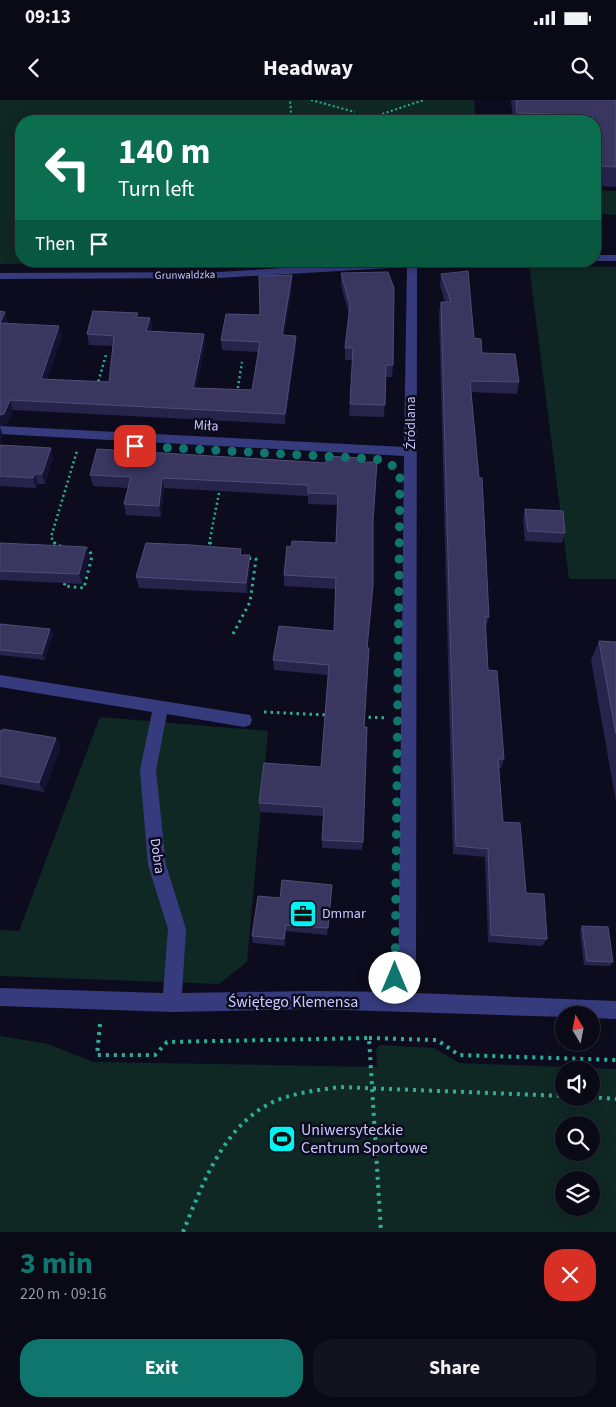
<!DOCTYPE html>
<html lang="en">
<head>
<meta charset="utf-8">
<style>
	body { margin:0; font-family:"Source Sans 3",sans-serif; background:#13121f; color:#f1f3f6; height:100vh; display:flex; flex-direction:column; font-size:19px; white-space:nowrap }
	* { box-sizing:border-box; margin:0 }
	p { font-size:16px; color:#999aa1 }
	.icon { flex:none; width:28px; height:28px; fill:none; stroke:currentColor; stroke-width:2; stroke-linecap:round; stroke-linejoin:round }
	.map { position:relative; height:1132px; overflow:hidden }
	.drawer { display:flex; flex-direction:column; background:#0a0916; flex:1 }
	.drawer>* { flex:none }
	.hud { position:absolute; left:15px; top:15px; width:586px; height:152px; border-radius:20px; box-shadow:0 2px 12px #0003,0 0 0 1px #2a2a35; background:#0b6e4f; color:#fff; overflow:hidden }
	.needle { width:32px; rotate:350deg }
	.buttons { position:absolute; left:555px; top:906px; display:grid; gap:10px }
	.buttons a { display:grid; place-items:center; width:45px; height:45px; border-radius:50%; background:#0a0916; box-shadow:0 2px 12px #0003,0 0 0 1px #2a2a35; font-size:25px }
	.pin { position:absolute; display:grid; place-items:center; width:42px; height:42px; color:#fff; margin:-21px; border-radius:10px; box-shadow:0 2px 8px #0006 }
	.me { position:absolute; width:55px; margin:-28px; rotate:0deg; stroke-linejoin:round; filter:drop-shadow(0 0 4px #0008) }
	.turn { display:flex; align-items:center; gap:18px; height:105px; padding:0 20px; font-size:22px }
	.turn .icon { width:65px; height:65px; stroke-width:2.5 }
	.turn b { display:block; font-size:35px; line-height:42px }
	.then { display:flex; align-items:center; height:48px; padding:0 20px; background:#0003; gap:10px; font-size:19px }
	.round { display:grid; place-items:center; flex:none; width:52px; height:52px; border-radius:20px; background:#13121f }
	.head { display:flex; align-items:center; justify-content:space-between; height:85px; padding:0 20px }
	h1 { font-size:30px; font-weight:700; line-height:38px; color:#0f766e }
	.button { display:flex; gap:10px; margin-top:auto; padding:10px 20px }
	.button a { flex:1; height:58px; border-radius:20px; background:#0f766e; color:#fff; font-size:20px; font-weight:700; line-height:58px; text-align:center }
	.button a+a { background:#13121f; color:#f1f3f6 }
	.status { display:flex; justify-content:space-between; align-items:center; height:35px; padding:0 25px; background:#0a0916; direction:ltr }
	.status svg { height:14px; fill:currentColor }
	header { display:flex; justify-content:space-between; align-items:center; height:65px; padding:0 20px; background:#0a0916; font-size:22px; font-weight:700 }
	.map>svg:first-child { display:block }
	.green { fill:#0f2824; fill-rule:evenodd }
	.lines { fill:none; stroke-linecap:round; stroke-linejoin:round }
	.path-far3 { stroke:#2caf99; stroke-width:2; stroke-dasharray:2 2.5; stroke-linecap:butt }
	.path-far2 { stroke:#2caf99; stroke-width:2.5; stroke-dasharray:2 3; stroke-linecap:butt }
	.path-far1 { stroke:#2caf99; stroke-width:3; stroke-dasharray:2.5 4; stroke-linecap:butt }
	.path { stroke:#2caf99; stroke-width:4; stroke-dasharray:3 5; stroke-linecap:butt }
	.street { fill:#363b7d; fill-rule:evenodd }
	.wall { fill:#27244c }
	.shaded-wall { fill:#151332 }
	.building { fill:#393660; stroke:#4f4d79 }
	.route { stroke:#0f766e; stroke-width:9; stroke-dasharray:0 16.2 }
	.labels { text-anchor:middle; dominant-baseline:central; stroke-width:5; stroke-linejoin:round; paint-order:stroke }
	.far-street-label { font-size:11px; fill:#c9c9ff; stroke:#0d0c1e }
	.street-label { font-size:14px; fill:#c9c9ff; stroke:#0d0c1e }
	.poi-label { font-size:14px; fill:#c9c9ff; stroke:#0d0c1e; text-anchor:start }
	.near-street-label { font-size:16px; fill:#c9c9ff; stroke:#0d0c1e }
	.near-poi-label { font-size:16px; fill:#c9c9ff; stroke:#0d0c1e; text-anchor:start }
</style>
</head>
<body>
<div class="status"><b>09:13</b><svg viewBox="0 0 49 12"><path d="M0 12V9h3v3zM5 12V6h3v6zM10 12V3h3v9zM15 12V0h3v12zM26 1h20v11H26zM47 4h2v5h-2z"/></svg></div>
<header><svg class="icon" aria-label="back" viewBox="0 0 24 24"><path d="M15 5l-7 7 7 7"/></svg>Headway<svg class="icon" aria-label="search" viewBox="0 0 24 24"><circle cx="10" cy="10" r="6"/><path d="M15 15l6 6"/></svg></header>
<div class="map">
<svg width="616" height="1132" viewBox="0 0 616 1132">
	<rect width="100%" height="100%" fill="#0d0c1e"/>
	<g class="green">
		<polygon points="0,0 474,0 476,21 21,21 21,161 176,161 87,165 0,164"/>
		<polygon points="595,90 616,91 616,115 595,114"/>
		<polygon points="529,165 616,167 616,479 569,479"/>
		<polygon points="100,617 268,631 247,862 219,884 0,876 0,830 19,831"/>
		<path d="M0,936L48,944L93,962L377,967L376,950L379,945L434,948L459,963L616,969V1132H0ZM564,970H591V998H564ZM564,1025H591V1052H564ZM564,1080H591V1108H564Z"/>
	</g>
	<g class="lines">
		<g class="path-far3">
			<polyline points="311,0 355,12"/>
			<polyline points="288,21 291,13 290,0"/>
			<polyline points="361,21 424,0"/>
		</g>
		<g class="path-far2">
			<polyline points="97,286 106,255"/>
			<polyline points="237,293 242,262"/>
			<polyline points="55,444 51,437 77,351"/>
			<polyline points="209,444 220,388"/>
		</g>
		<g class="path-far1">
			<polyline points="54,442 56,445 65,447"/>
			<polyline points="210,442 212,450"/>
			<polyline points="65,483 64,486 84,488 92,456 89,450 84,448"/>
			<polyline points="233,534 250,502 256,459 247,458"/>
			<polyline points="264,612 328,615"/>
			<polyline points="362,617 388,618"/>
		</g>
		<g class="path">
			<polyline points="100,924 97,955 155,955 167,942 369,938 381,1132"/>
			<polyline points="369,938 437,940 459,955 616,960"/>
			<polyline points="591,997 616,999"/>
			<path d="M183,1132C203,1083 225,1020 280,999C300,992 319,990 340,987L564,996"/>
		</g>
		<g class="street">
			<rect x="595" y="155" width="21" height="6"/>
			<polygon points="401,161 465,161 460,164 417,167 416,893 616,901 616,919 591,918 591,915 564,915 564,917 312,909 172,912 0,906 0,888 163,893 168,829 148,765 140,670 152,612 0,587 0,575 250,615 252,620 250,625 244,627 167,614 156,670 166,765 186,829 182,893 312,891 398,892 404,356 0,334 0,326 404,347 407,167 218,178 0,179 0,173 218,172"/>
		</g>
	</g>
	<g class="wall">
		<polygon points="511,0 616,0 616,87 597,86 595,75 595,21 513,21"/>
		<polygon points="341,173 393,265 392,277 386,277 384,317 349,316 353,260 345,260 345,248 349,214 341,185"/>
		<polygon points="441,174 482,253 519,282 517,294 471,292 489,517 486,527 485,527 488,570 504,659 501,668 499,668 503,722 526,793 547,839 542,846 488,842 485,757 453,754 439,213 441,202 445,202 440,185"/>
		<polygon points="292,185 284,235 296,246 285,324 13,310 7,324 0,326 0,211 8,222 7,224 62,236 47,279 109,282 113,246 89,245 87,234 139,217 150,218 152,228 151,231 204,234 205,244 196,288 252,290 258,252 222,250 221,240 260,215"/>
		<polygon points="0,345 51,348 53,358 45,384 38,384 36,388 0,386"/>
		<polygon points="362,362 373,421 364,627 363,742 362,750 322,748 323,716 260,712 259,703 321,667 328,575 274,570 273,560 334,531 336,489 284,486 284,475 291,447 336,443 338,405 308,404 308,396 164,388 161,417 126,415 124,404 128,388 93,386 90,375 326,363"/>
		<polygon points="525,409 565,433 562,443 525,441 523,419"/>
		<polygon points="0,443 86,447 89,457 82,484 0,480"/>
		<polygon points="241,449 241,455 250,455 250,466 247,493 139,488 136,477"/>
		<polygon points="0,524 53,534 45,560 0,555"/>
		<polygon points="599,541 616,542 616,702 591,560"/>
		<polygon points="0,630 56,638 60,648 44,692 0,684"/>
		<polygon points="332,785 327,835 286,831 285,846 253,843 252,836 280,798"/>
		<polygon points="582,826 613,862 610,866 584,865 580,830"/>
	</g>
	<g class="shaded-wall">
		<polygon points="292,175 292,185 282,245 282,235"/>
		<polygon points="5,212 8,222 3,233 0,223"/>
		<polygon points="150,218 152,228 148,241 146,231"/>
		<polygon points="59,226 62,236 44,289 41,279"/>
		<polygon points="204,234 205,244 194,298 193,288"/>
		<polygon points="296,236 296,246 285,324 285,314"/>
		<polygon points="10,300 13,310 7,324 0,326 0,315"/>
		<polygon points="0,327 3,336 0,344"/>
		<polygon points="51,348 53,358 45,384 42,374"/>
		<polygon points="35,374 38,384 36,388 33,378"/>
		<polygon points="162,378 164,388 161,417 159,406"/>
		<polygon points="86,447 89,457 82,484 79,474"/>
		<polygon points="250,455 250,466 247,493 246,483"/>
		<polygon points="50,529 53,534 45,560 42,554"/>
		<polygon points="56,638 60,648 44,692 39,683"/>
		<polygon points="286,825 286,831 285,846 284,839"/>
	</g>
	<g class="building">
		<polygon points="516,0 616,0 616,67 602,66 595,29 595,21 593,21 592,15 517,13"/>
		<polygon points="468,171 474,238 481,239 482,253 515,254 519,282 470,281 479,378 482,378 489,517 485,517 488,570 497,571 504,659 498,659 503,722 520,723 526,793 544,794 547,839 491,835 488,749 456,746 441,202 451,202 441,174"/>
		<polygon points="388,172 394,188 393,265 386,265 385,305 350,304 353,248 345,248 350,205 341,173"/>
		<polygon points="292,175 282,235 296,236 285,314 10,300 4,314 0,315 0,223 59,226 41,279 109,282 114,236 87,234 93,211 138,213 136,217 150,218 146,231 204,234 193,288 252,290 260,242 221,240 226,214 260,215 259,176"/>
		<polygon points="0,211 5,212 0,223"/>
		<polygon points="0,345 51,348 42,374 35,374 33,378 0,376"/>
		<polygon points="97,349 326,363 326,356 362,358 362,362 377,362 373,421 373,485 367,548 369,548 364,627 367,627 363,742 322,740 324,707 259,703 264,663 321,667 329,565 273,560 279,526 334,531 336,478 284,475 287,446 291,447 292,441 336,443 338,394 308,393 308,385 162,378 159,406 124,404 131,377 90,375"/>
		<polygon points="525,409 563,411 565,433 528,431"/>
		<polygon points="0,443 86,447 79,474 0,471"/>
		<polygon points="146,443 191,445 241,449 240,455 250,455 246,483 136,477"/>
		<polygon points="0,524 50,529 42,554 0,550"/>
		<polygon points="599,541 616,542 616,634"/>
		<polygon points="3,629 56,638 39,683 0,676 0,630 2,631"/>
		<polygon points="282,780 332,785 328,828 286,825 284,839 252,836 258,796 280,798"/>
		<polygon points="582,826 608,827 613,862 587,861"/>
	</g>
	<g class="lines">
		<polyline class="route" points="135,346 376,359 388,362 400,372 395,878"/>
	</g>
	<defs>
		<g id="office-square" transform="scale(1.4375)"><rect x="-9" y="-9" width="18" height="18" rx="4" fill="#00f4f1" stroke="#0d0c1e"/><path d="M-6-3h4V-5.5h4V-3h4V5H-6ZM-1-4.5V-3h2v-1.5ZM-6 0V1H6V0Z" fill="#111"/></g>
		<g id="stadium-square" transform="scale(1.4375)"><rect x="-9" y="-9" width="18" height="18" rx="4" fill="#00f4f1" stroke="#0d0c1e"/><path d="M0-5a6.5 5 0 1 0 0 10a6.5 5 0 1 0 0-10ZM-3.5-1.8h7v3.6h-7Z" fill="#111"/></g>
	</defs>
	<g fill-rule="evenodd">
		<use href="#office-square" x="303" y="814"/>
		<use href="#stadium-square" x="282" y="1039"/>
	</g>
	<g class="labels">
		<g class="far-street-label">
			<text transform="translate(185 175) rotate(-1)">Grunwaldzka</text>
		</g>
		<g class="street-label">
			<text transform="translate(411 323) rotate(-90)">Źródlana</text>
			<text transform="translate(206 326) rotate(3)">Miła</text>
			<text transform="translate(157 756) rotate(82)">Dobra</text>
		</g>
		<g class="poi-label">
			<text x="322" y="814">Dmmar</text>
		</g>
		<g class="near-street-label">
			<text x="293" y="902">Świętego Klemensa</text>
		</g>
		<g class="near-poi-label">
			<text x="301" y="1030">Uniwersyteckie<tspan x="301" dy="18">Centrum Sportowe</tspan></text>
		</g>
	</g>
</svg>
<div class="buttons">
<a><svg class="needle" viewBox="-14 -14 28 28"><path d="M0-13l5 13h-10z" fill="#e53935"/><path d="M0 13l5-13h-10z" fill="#999aa1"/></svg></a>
<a><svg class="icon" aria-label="sound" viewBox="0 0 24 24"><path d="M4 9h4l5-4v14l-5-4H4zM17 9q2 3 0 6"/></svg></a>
<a><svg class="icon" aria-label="search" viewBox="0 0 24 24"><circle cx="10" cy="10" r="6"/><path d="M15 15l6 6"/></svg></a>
<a><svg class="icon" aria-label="layers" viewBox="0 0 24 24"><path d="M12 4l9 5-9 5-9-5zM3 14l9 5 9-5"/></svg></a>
</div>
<div class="pin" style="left:135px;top:346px;background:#d93025"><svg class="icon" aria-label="arrive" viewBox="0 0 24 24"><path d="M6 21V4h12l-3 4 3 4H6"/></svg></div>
<svg class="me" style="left:395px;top:878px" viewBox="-20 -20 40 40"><circle r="19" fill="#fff"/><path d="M0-13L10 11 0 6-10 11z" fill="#0f766e"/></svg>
<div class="hud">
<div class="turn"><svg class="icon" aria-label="left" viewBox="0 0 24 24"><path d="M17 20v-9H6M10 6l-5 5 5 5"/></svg><div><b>140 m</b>Turn left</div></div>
<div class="then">Then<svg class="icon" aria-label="arrive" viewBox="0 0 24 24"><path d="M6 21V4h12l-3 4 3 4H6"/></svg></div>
</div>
</div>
<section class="drawer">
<div class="head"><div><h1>3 min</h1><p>220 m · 09:16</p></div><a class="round" style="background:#d93025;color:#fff"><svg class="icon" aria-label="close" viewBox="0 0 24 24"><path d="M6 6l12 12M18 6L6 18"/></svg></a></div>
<div class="button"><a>Exit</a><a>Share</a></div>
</section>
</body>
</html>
